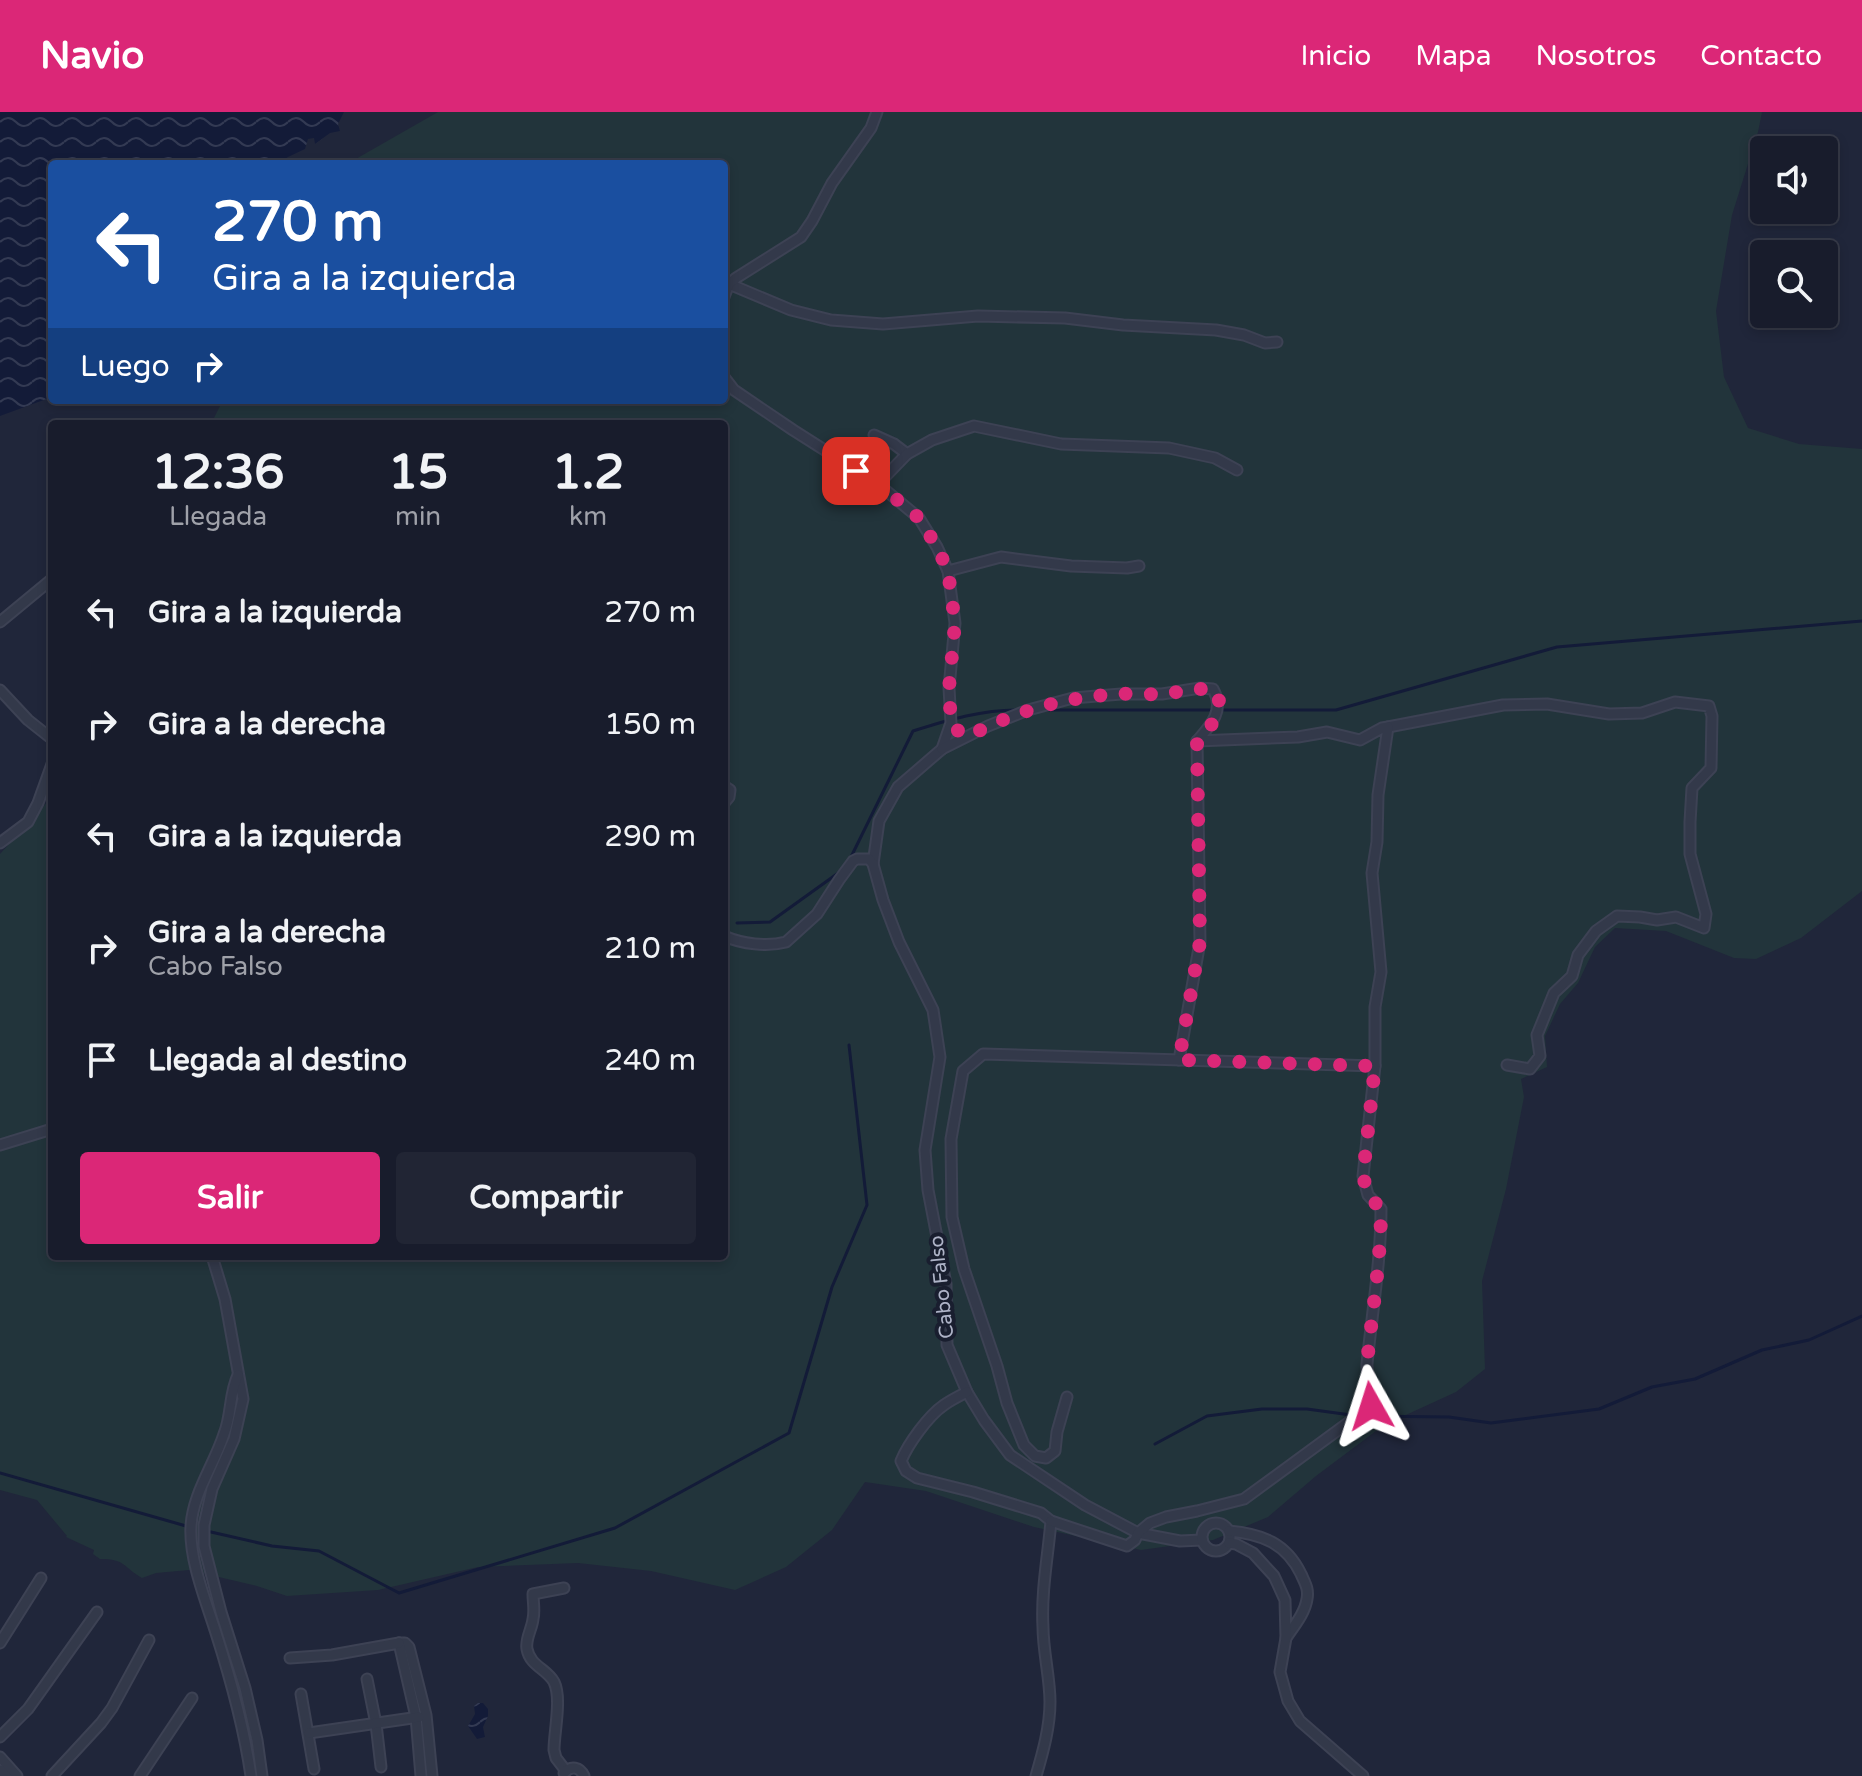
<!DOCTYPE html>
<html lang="es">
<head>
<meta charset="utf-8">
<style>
	body { margin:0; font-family:"Varela Round",sans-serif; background:#212534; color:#f1f3f6; height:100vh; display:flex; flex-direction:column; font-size:30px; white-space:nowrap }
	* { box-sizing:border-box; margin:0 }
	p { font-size:26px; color:#9fa1a9 }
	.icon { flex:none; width:44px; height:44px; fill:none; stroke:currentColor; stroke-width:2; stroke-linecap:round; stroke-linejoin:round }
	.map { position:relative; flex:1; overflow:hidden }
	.panel { position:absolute; left:48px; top:308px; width:680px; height:840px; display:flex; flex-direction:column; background:#181c2c; border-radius:8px; box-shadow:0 4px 12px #0003,0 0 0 2px #363a48 }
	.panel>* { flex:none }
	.hud { position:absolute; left:48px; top:48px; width:680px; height:244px; border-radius:8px; box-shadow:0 4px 12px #0003,0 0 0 2px #363a48; background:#1a4fa0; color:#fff; overflow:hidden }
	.fabs { position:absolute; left:1750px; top:24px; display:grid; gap:16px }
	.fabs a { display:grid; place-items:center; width:88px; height:88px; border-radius:8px; background:#181c2c; box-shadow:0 4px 12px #0003,0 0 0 2px #363a48; font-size:40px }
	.pin { position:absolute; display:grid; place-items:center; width:68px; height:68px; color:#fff; margin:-34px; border-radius:16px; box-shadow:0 4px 12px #0006 }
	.me { position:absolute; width:88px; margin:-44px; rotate:354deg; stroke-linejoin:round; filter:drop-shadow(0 0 6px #0008) }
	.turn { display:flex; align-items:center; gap:28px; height:168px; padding:0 32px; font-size:36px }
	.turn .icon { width:104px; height:104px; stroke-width:2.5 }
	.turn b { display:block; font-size:56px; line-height:68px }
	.then { display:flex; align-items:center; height:76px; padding:0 32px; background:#0003; gap:16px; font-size:30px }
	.eta { display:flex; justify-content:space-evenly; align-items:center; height:136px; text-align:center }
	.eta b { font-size:48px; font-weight:700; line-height:56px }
	.primary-button { display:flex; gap:16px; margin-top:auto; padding:16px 32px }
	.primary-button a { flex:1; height:92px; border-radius:8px; background:#db2777; color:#fff; font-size:32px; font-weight:700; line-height:92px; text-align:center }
	.primary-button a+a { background:#212534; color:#f1f3f6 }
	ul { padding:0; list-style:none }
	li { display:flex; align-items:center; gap:24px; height:112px; padding:0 32px }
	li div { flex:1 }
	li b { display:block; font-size:30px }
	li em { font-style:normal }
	header { display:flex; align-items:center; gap:48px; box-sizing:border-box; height:112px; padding:0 40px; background:#db2777; color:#fff }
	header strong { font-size:38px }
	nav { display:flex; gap:44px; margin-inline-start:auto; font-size:28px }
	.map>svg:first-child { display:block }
	.green { fill:#22343b }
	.water { fill:url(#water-waves) }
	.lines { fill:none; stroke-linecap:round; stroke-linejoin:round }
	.stream { stroke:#131b38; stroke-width:3 }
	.minor-casing { stroke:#3d4254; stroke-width:13 }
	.minor { stroke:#33394a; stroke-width:9 }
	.route { stroke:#db2777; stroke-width:14; stroke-dasharray:0 25.2 }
	.labels { text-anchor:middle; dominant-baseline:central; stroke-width:8; stroke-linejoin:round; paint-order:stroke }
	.street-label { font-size:20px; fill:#aeb3c7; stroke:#191e2f }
</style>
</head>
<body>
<header>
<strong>Navio</strong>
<nav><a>Inicio</a><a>Mapa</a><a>Nosotros</a><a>Contacto</a></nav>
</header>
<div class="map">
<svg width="1862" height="1664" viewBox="0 0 1862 1664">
	<defs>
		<pattern id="water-waves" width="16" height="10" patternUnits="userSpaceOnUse" patternTransform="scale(2)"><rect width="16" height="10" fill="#131b38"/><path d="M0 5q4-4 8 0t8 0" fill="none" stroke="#333a53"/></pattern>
	</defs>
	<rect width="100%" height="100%" fill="#20263a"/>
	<path class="green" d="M438,0H1762L1758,20L1732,103L1716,199L1724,265L1748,316L1799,332L1862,337V779L1801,826L1756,847L1734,846L1666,819L1615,816L1595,835L1578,871L1560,892L1545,924L1547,955L1521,967L1524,985L1506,1077L1482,1169L1485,1257L1456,1280L1384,1313L1316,1364L1268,1405L1213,1428L1141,1438L1034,1415L926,1379L865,1370L832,1418L786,1455L735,1478L651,1459L578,1451L478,1455L378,1478L287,1484L257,1474L189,1458L156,1461L142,1466C123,1455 126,1447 100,1447L93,1442L94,1438L66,1425L67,1424L37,1388L0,1378V742L52,685V1144H724V312H211L223,288H724V52H347Z"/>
	<g class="water">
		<polygon points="0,0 344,0 338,12 340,19 330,21 315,32 314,26 308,27 305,37 288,45 278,52 52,52 52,285 0,304"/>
		<polygon points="478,1591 483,1591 488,1597 488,1604 483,1615 485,1625 477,1627 468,1614 475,1602 474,1594"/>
	</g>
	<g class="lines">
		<g class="stream">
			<polyline points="1044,598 1336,598 1557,535 1862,509"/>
			<path d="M850,747L913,619C948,608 984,597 1020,598"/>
			<polyline points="737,811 770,810 841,759"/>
			<polyline points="1363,1304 1449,1305 1491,1311 1599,1297 1652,1275 1695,1267 1762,1238 1809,1228 1862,1204"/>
			<polyline points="1155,1332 1207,1304 1262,1297 1307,1297 1351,1303"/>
			<polyline points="0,1361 186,1414"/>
			<polyline points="211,1420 272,1434 319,1439 399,1481 615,1416 789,1321 832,1175 867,1093 849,933"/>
		</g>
		<g class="minor-casing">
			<g id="minor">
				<polyline points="724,168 729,172 791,198 831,208 883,212 978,204 1065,206 1123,213 1216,218 1244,223 1265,231 1277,230"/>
				<polyline points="724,185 729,172 736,166 801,125 812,109 832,71 871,16 877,0"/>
				<polyline points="724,265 734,278 793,318 878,372 919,406 937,435 948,459 955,511 949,576 951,611 942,637 898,675 879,709 873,752"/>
				<polyline points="874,323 894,332 907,342"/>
				<polyline points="878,372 907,342 932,328 974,314 1061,332 1169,336 1215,346 1237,358"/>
				<polyline points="948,459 1001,445 1071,454 1127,456 1139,454"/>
				<polyline points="0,510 52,467"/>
				<polyline points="0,578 28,608 52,627"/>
				<polyline points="1388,615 1503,593 1547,592 1609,602 1642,601 1675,590 1709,594 1712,604 1711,656 1692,676 1690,710 1690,742 1706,802 1704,816 1676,805 1657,808 1640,805 1617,804 1596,819 1578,843 1572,864 1554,881 1537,923 1540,944 1530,957 1507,953"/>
				<path d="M942,637L988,614L1028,598L1073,586L1121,582H1162L1200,576L1213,577C1225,598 1211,613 1197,629L1200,830L1179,948"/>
				<polyline points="724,674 730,678 729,685 724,691"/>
				<polyline points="0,731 28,710 38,691 52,652"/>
				<path d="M724,824C742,832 767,835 786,830L817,802L839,768L853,749L857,747H869L873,752L883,788L899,830L933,898L940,945L925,1038L928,1078L946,1172L947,1233L967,1280L984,1308L1010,1343L1085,1393L1138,1421L1180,1429L1202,1428"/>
				<polyline points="0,1033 52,1017"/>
				<polyline points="212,1144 225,1187 243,1287 234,1327 212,1377 204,1413 204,1434 221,1500 245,1576 257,1628 262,1664"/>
				<path d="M238,1263C229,1282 232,1302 224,1322C214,1353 193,1381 191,1414C189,1448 206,1489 216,1521C231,1568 244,1615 251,1664"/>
				<path d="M967,1280C959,1284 951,1288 944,1293C928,1304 908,1332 901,1349L906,1359L917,1366L973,1380L1041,1401L1051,1409C1048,1444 1041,1479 1043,1515C1043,1540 1050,1565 1050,1590C1050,1615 1043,1640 1036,1664"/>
				<polyline points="1067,1285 1057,1320 1055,1339 1046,1346 1035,1344 1024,1333 1007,1291 997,1254 964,1157 952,1105 951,1027 963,959 983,942 1375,954"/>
				<path d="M1051,1409L1127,1434L1135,1428L1138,1421L1150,1411L1166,1405L1197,1399L1244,1387L1371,1294C1375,1279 1366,1266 1367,1252C1372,1200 1381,1149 1381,1097L1368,1083L1363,1064L1375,954V895L1381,860L1372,761L1377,730L1378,683L1388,615L1382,616L1360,628L1327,620L1298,625L1197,629"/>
				<circle cx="1216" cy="1425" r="14"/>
				<path d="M1229,1419C1262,1422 1286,1431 1301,1462C1305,1471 1309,1477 1307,1487C1305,1501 1294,1514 1286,1526"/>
				<polyline points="1229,1431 1236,1432 1253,1441 1274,1464 1285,1488 1286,1526 1280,1560 1288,1589 1300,1609 1363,1664"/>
				<path d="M564,1476L533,1482C533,1490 535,1499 533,1507C532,1517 525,1527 527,1537C530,1554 547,1557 554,1570C562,1586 554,1620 554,1638L556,1646L566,1659"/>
				<polyline points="0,1531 41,1466"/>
				<polyline points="399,1531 405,1531 409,1535 426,1603 432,1664"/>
				<polyline points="399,1531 416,1605 421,1664"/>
				<polyline points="290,1546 332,1543 399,1531"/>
				<polyline points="367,1567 376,1612 381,1655"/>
				<polyline points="301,1582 314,1657"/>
				<polyline points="309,1621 419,1605"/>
				<polyline points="0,1625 28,1597 97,1500"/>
				<polyline points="0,1645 17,1664"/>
				<polyline points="0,1658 6,1664"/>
				<path d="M564,1661C571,1653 580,1655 584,1664"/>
				<polyline points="52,1664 101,1611 112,1596 149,1528"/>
				<polyline points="140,1664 192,1586"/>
			</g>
		</g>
		<use href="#minor" class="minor"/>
	</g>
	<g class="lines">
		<path class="route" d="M856,359L878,372L919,406L937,435L948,459L955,511L949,576L951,611L962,623H971C1018,598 1066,585 1119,582C1134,581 1149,583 1163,582C1180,580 1195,576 1213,577L1219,588L1212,612L1197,629L1200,830L1179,948L1375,954L1363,1064L1368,1083L1381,1097C1381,1149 1372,1200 1367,1252C1366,1267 1375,1279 1371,1294"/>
	</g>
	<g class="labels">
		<g class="street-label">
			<text transform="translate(942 1175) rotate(-96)">Cabo Falso</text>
		</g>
	</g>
</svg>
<div class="fabs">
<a><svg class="icon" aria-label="sound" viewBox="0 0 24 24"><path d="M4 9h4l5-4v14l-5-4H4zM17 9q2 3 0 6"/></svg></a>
<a><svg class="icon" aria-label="search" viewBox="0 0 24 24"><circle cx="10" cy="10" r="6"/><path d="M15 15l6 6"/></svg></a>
</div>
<div class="pin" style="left:856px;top:359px;background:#d93025"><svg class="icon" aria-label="arrive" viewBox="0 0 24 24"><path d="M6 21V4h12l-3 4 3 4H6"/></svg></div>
<svg class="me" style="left:1371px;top:1294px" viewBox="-20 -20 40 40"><path d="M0-17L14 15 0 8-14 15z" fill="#db2777" stroke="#fff" stroke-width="4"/></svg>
<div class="hud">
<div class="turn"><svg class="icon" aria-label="left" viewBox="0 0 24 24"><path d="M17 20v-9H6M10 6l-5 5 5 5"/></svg><div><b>270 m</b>Gira a la izquierda</div></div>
<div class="then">Luego<svg class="icon" aria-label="right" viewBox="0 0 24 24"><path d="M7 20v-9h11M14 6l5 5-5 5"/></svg></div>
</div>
<section class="panel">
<div class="eta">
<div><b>12:36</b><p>Llegada</p></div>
<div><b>15</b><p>min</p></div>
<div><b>1.2</b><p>km</p></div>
</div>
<ul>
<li><svg class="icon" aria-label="left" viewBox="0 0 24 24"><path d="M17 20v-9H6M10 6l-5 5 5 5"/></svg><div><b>Gira a la izquierda</b></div><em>270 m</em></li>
<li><svg class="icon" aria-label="right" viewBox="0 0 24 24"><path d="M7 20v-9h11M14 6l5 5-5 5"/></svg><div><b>Gira a la derecha</b></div><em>150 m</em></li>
<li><svg class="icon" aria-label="left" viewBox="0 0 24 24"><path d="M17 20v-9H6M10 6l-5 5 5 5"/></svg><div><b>Gira a la izquierda</b></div><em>290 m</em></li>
<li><svg class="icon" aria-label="right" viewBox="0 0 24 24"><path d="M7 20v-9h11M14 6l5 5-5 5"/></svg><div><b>Gira a la derecha</b><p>Cabo Falso</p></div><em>210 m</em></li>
<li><svg class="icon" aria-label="arrive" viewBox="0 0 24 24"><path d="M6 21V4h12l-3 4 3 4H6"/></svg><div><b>Llegada al destino</b></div><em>240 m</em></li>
</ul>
<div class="primary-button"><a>Salir</a><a>Compartir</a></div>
</section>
</div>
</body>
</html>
